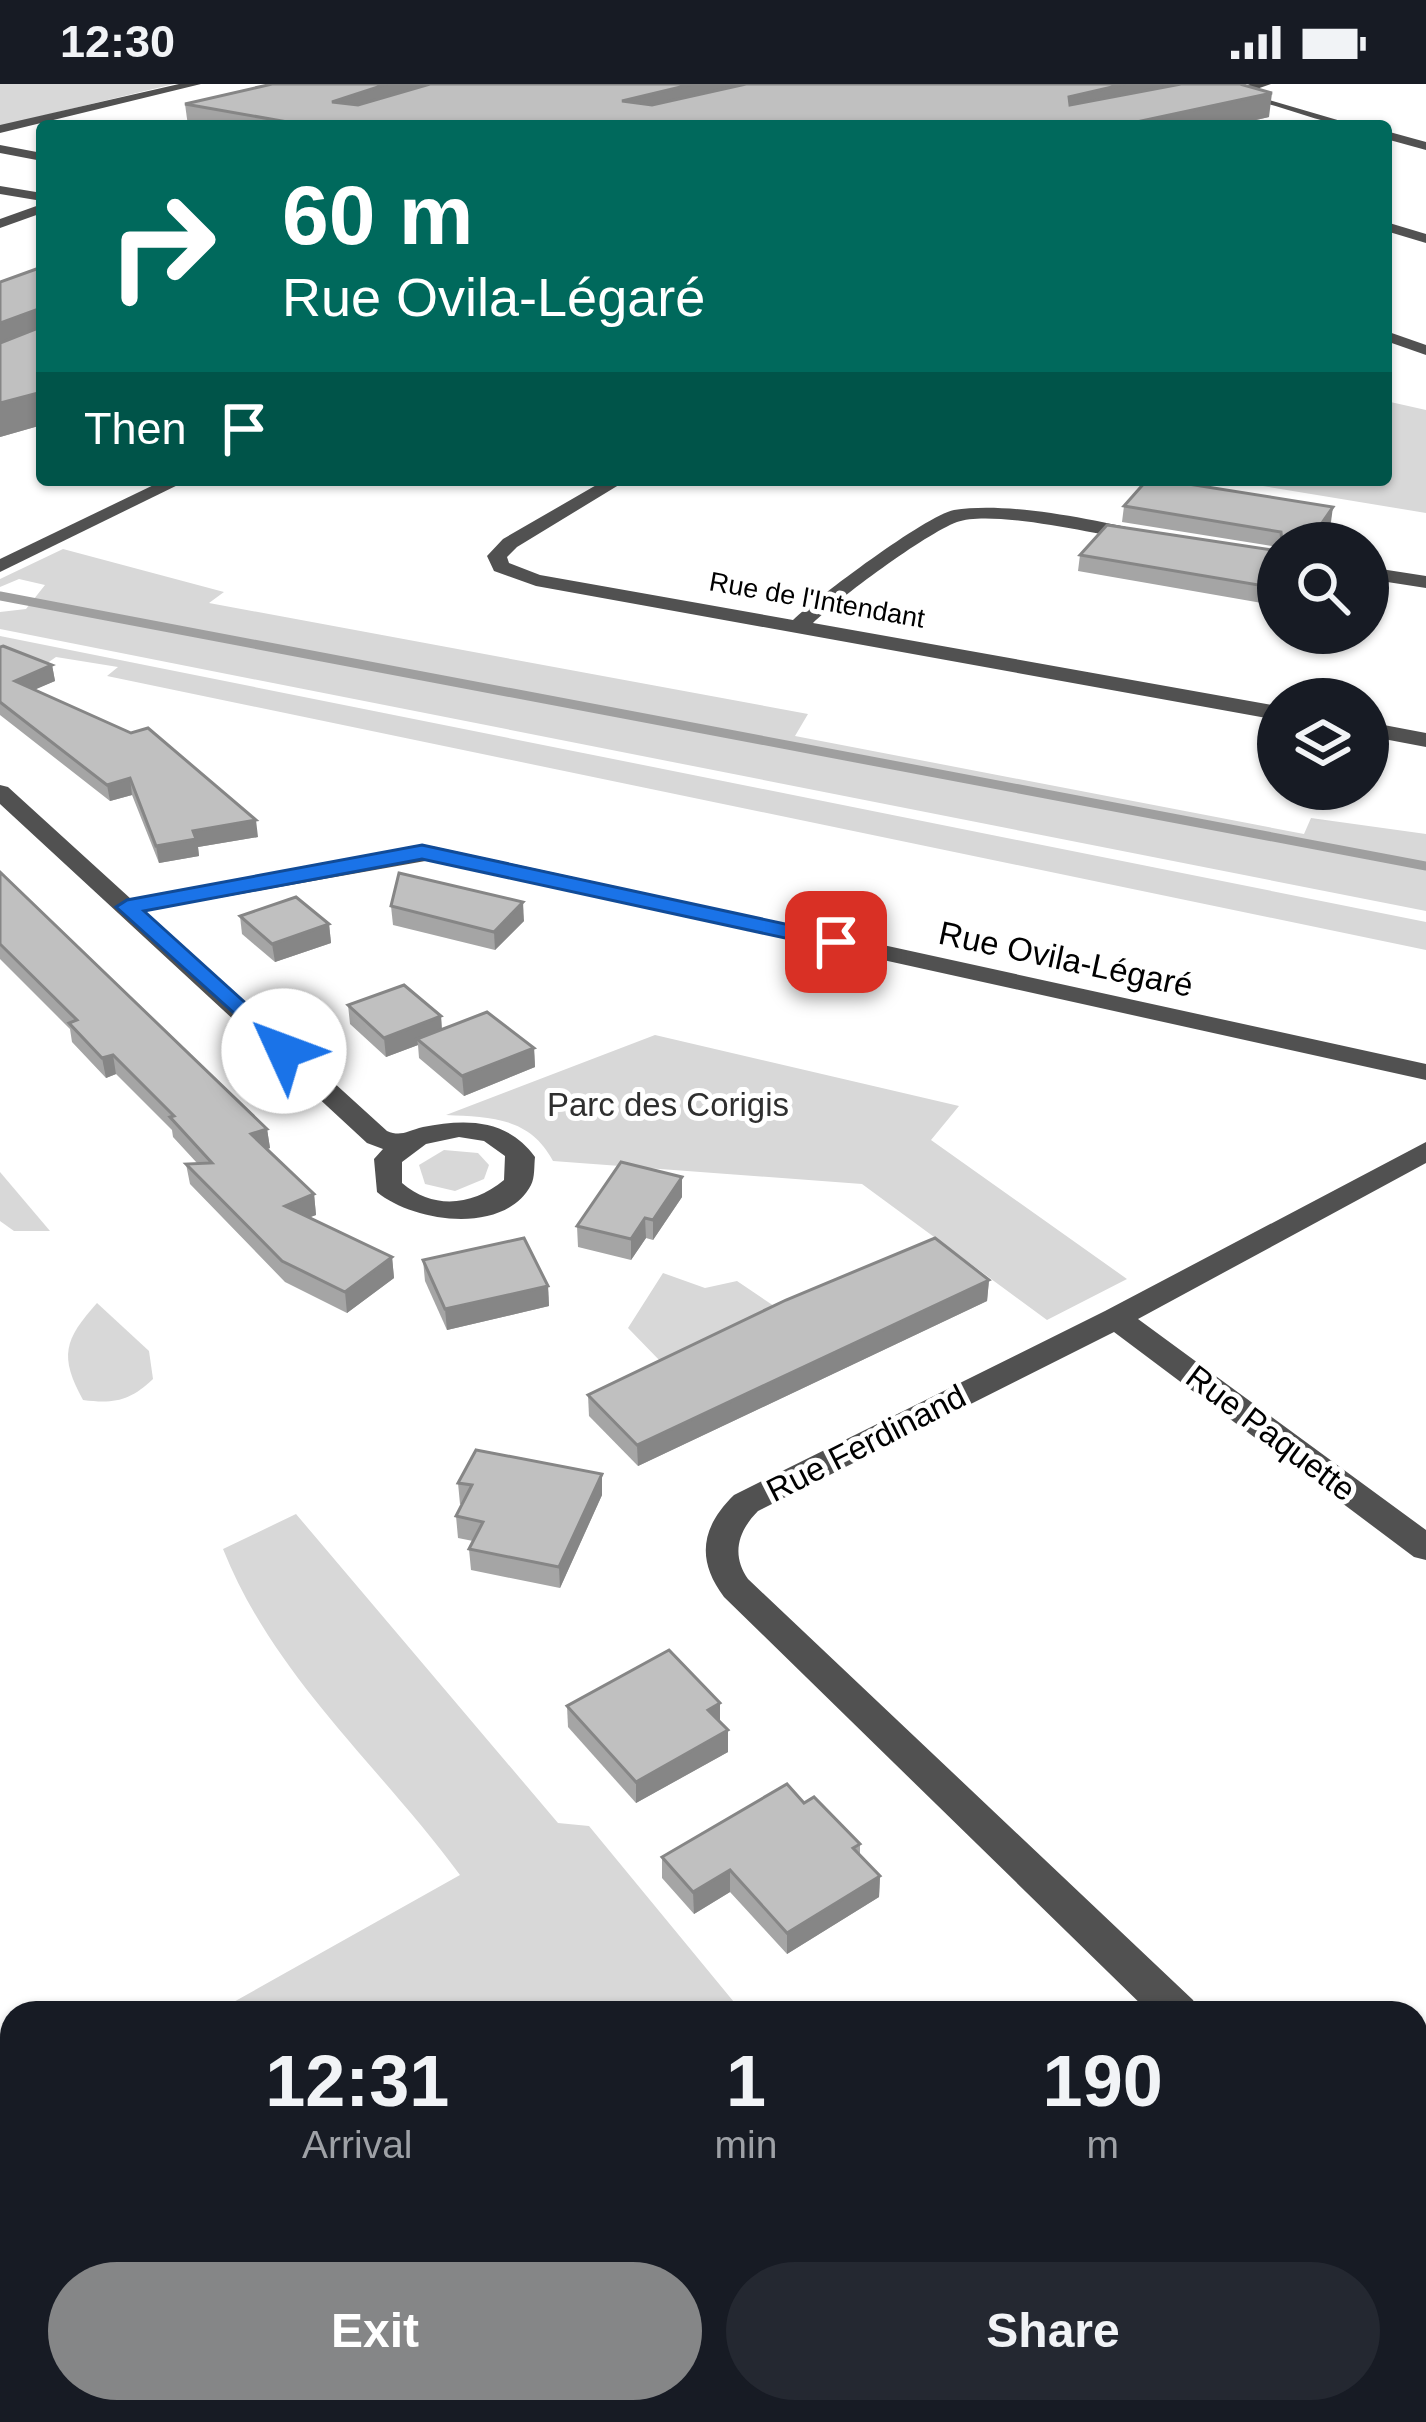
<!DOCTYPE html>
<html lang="en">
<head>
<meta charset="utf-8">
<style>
	body { margin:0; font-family:Arial,sans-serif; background:#242831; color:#f1f3f6; height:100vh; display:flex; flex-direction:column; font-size:45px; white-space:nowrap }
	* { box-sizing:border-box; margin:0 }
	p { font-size:39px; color:#9ea1a6 }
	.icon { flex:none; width:66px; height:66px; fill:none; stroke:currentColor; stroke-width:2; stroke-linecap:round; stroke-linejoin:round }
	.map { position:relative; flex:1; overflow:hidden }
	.panel { position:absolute; left:0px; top:1917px; width:1428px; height:423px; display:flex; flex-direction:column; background:#171b24; border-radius:36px 36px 0 0; box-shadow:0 3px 9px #0004 }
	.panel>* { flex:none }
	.banner { position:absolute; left:36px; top:36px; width:1356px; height:366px; border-radius:12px; box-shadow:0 3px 9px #0004; background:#00695c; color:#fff; overflow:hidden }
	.controls { position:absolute; left:1257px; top:438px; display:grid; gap:24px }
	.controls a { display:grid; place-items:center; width:132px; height:132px; border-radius:50%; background:#171b24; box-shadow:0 3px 9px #0004; font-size:60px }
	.pin { position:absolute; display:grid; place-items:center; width:102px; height:102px; color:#fff; margin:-51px; border-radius:24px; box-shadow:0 6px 18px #0006 }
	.me { position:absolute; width:132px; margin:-66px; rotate:313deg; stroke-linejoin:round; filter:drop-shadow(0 0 9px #0008) }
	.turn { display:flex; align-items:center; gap:42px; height:252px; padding:0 48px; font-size:54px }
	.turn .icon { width:156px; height:156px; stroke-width:2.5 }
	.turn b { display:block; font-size:84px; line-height:102px }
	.then { display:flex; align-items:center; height:114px; padding:0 48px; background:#0003; gap:24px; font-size:45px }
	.eta { display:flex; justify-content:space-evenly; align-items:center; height:204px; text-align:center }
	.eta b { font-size:72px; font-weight:800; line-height:84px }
	.primary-button { display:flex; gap:24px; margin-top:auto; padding:24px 48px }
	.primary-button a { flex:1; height:138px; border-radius:72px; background:#858687; color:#fff; font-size:48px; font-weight:800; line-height:138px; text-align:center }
	.primary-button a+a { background:#242831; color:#f1f3f6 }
	.status { display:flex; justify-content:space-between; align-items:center; height:84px; padding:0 60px; background:#171b24; direction:ltr }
	.status svg { height:33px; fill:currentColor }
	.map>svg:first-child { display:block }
	.green { fill:#d8d8d8 }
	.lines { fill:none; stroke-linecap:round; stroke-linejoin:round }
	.stream { stroke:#9f9f9f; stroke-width:9 }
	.minor { fill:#515151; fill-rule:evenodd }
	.wall { fill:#a5a5a5 }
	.shaded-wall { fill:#868686 }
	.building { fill:#c0c0c0; stroke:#868686; stroke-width:3 }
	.route { fill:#1a73e8; stroke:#114b97; stroke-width:3 }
	.labels { text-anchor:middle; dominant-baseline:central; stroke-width:10; stroke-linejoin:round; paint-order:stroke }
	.far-street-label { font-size:27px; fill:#000; stroke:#fff }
	.street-label { font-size:33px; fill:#000; stroke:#fff }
	.park-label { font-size:33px; fill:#2f2f2f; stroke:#fff }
</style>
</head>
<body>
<div class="status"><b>12:30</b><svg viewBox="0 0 49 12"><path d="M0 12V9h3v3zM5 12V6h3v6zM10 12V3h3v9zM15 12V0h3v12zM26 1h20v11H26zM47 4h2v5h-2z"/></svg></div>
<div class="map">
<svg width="1426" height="2338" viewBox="0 0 1426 2338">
	<rect width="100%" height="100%" fill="#fff"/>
	<g class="green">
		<polygon points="0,0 174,0 0,42"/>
		<polygon points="1386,317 1426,326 1426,429 1227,396 1386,396"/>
		<polygon points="63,465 224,508 209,519 808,630 795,652 1304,750 1311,734 1426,750 1426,827 0,545 0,528 26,525 45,501 19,495 0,503 0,495"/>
		<polygon points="0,552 1426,838 1426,866 107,592 118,583 56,573 43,582 0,570"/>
		<path d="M655,951L959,1022L931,1056L1127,1195L1047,1236L862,1100L553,1077C530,1033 490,1033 446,1031Z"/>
		<polygon points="444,1066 478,1069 489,1081 484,1095 455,1107 425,1100 419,1081"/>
		<polygon points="0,1088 50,1147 14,1147 0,1137"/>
		<polygon points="663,1189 705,1204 737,1197 774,1222 662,1279 628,1244"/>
		<path d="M97,1219L149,1267L153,1295C130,1317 114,1320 83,1316C59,1272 64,1256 97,1219Z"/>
		<path d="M296,1430L558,1739L589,1742L743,1929H214L460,1791C379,1681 274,1593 223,1465Z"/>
		<polygon points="12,2042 12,2328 1167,2328 1171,2338 0,2338 0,2049"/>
	</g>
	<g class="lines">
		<polyline class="stream" points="0,512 1426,782"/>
		<g class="minor">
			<polygon points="179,0 201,0 0,49 0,41"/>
			<path d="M1250,0H1271L1245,9L1358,42C1311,42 1259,5 1213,17L1207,13Z"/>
			<polygon points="1386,47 1426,58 1426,66 1386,55"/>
			<polygon points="0,61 42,69 42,77 0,69"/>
			<polygon points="0,102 42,109 42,117 0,110"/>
			<polygon points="42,120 42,129 0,144 0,135"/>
			<polygon points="1386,138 1426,150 1426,159 1386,147"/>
			<polygon points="1386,247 1426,261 1426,271 1386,257"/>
			<polygon points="164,396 188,396 0,488 0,475"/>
			<path d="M605,396H627L517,463L507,473L509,479L540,491L793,536C818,513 925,432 954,426C1008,417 1095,436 1149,448L1152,452L1142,458C1101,451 993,425 957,438C925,450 839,514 813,539L1278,622V636L536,502L494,487L487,472L503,455Z"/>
			<polygon points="1368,483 1426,492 1426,504 1368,495"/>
			<polygon points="1368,638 1426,649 1426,663 1368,652"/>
			<path d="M0,701L8,703L131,815L431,762L1426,980V996L431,776L145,827L387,1047C401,1053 407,1047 423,1043C465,1035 507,1034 535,1073C534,1081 535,1094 531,1101C504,1152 413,1138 377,1108L374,1075L383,1065L367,1059L0,720ZM459,1053L484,1057L505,1072L504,1096C472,1122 434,1126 402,1099V1078L426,1060Z"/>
			<path d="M1426,1058V1079L1138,1235L1426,1446V1476L1414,1473L1114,1248L758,1427C738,1447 731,1471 748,1495L1193,1916L1199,1929H1150L724,1513C696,1476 701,1443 734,1411L1105,1227Z"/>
			<polygon points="1416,2136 1426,2140 1426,2188 1416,2184"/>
		</g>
	</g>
	<g class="wall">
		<polygon points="185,20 1269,33 1230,42 188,42"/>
		<polygon points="42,183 42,341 0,353 0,198"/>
		<polygon points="1124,422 1331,438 1317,459 1278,459 1278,463 1122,438"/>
		<polygon points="1278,467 1278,515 1274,521 1078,487 1080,471"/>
		<polygon points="0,563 52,581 55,597 35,605 258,753 198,763 199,772 159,779 132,711 110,717 0,631"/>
		<polygon points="0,788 267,1045 270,1064 267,1065 314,1110 316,1131 309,1133 392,1173 394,1194 347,1229 285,1198 190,1100 186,1080 197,1079 173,1053 172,1046 116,990 106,994 72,958 70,945 0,875"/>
		<polygon points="391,822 524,837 495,866 393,841"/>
		<polygon points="240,832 329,840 331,859 275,878 242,850"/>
		<polygon points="348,921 441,932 442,945 534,964 535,983 464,1012 419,974 418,961 386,973 350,940"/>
		<polygon points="682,1093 682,1113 653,1156 646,1154 631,1176 578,1163 577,1142"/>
		<polygon points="423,1176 548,1202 549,1222 447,1246 425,1197"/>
		<polygon points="989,1196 987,1217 638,1382 589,1332 588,1311"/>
		<polygon points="602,1390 602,1411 560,1504 471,1486 469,1465 473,1457 458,1454 456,1432 462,1420 460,1420 458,1399"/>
		<polygon points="567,1622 720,1638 728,1646 728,1668 636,1719 568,1643"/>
		<polygon points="804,1719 860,1760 860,1771 880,1792 879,1813 787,1870 730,1808 694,1830 662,1794 662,1773"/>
	</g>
	<g class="shaded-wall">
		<polygon points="387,0 464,0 337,42 332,18"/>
		<polygon points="693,0 790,0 625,42 622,17"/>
		<polygon points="1125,0 1186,0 1067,38 1069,13"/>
		<polygon points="1272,9 1269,33 1230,42 1118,42"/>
		<polygon points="36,226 40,256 0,271 0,239"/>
		<polygon points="42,308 42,341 0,353 0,319"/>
		<polygon points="1333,423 1331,438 1317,459 1308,459"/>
		<polygon points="52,581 55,597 18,613 15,597"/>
		<polygon points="130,694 132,711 110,717 107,701"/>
		<polygon points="256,736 258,753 198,763 199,772 159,779 156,762 193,747"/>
		<polygon points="523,818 524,837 495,866 494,848"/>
		<polygon points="329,840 331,859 275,878 272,860"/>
		<polygon points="441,932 442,952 417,955 418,961 386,973 384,954"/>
		<polygon points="534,964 535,983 464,1012 462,992"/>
		<polygon points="113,971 116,990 106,994 102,974"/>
		<polygon points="267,1045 270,1064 254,1070 251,1050"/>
		<polygon points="682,1093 682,1113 653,1156 653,1136"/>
		<polygon points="314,1110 316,1131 288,1142 285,1122"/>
		<polygon points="645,1134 646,1154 631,1176 631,1155"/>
		<polygon points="392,1173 394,1194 347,1229 345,1208"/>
		<polygon points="989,1196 987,1217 638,1382 637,1361"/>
		<polygon points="548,1202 549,1222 447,1246 445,1225"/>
		<polygon points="602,1390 602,1411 560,1504 559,1483"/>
		<polygon points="720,1619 720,1641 708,1626"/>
		<polygon points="728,1646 728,1668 636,1719 636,1698"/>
		<polygon points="730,1786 730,1808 694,1830 693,1808"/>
		<polygon points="880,1792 879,1813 787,1870 787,1849"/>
	</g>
	<g class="building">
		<polygon points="272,0 387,0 332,18 358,21 430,0 693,0 622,17 652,21 746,0 1125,0 1069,13 1070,21 1181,0 1240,0 1272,9 1118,42 310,42 185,20"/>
		<polygon points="42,183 42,308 0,319 0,259 41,243 42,230 36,226 0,239 0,198"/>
		<polygon points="1147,396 1163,396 1333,423 1308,459 1282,459 1281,448 1124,422"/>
		<polygon points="1107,441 1278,467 1278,502 1277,504 1080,471"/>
		<polygon points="3,562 52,581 15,597 131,649 148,644 256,736 193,747 196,755 156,762 130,694 107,701 0,618 0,563"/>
		<polygon points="0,788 267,1045 251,1050 314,1110 285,1122 392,1173 345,1208 282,1177 186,1080 212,1079 170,1033 174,1032 113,971 102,974 69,939 77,936 0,860"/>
		<polygon points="399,789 523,818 494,848 391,822"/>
		<polygon points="296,813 329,840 272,860 240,832"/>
		<polygon points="404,901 441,932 384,954 348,921"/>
		<polygon points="487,928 534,964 462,992 417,955"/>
		<polygon points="621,1078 682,1093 653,1136 645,1134 631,1155 577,1142"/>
		<polygon points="524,1154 548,1202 445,1225 423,1176"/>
		<polygon points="935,1154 989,1196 637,1361 588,1311 786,1216"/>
		<polygon points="476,1366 602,1390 559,1483 469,1465 483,1438 456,1432 472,1401 458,1399"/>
		<polygon points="669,1566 720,1619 708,1626 728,1646 636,1698 567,1622"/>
		<polygon points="787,1700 804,1719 814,1713 860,1760 853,1764 880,1792 787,1849 730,1786 693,1808 662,1773"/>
	</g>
	<polygon class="route" points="422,761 836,851 848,858 836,865 422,775 144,827 292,961 296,967 284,974 116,823 127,816"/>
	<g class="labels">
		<g class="far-street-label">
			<text transform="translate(817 516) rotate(10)">Rue de l'Intendant</text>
		</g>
		<g class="street-label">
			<text transform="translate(1066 875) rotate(12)">Rue Ovila-Légaré</text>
			<text transform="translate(1271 1349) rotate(37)">Rue Paquette</text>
			<text transform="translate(866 1359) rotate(-27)">Rue Ferdinand</text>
		</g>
		<g class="park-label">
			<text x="668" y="1020">Parc des Corigis</text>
		</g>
	</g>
</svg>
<div class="controls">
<a><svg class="icon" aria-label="search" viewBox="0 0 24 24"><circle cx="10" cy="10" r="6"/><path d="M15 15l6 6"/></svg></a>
<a><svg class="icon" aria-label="layers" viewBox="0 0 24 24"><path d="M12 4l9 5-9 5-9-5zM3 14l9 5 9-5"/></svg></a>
</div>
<div class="pin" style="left:836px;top:858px;background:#d93025"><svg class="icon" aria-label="arrive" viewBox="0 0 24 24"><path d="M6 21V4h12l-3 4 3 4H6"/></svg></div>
<svg class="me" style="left:284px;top:967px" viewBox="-20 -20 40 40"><circle r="19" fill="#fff"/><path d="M0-13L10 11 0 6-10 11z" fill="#1a73e8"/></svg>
<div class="banner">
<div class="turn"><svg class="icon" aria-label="right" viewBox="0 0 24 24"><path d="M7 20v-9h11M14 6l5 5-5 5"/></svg><div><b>60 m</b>Rue Ovila-Légaré</div></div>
<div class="then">Then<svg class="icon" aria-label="arrive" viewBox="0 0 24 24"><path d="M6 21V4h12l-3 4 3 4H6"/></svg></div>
</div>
<section class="panel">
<div class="eta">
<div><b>12:31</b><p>Arrival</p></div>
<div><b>1</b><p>min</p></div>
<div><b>190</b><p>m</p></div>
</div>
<div class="primary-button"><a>Exit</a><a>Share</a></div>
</section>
</div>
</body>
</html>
